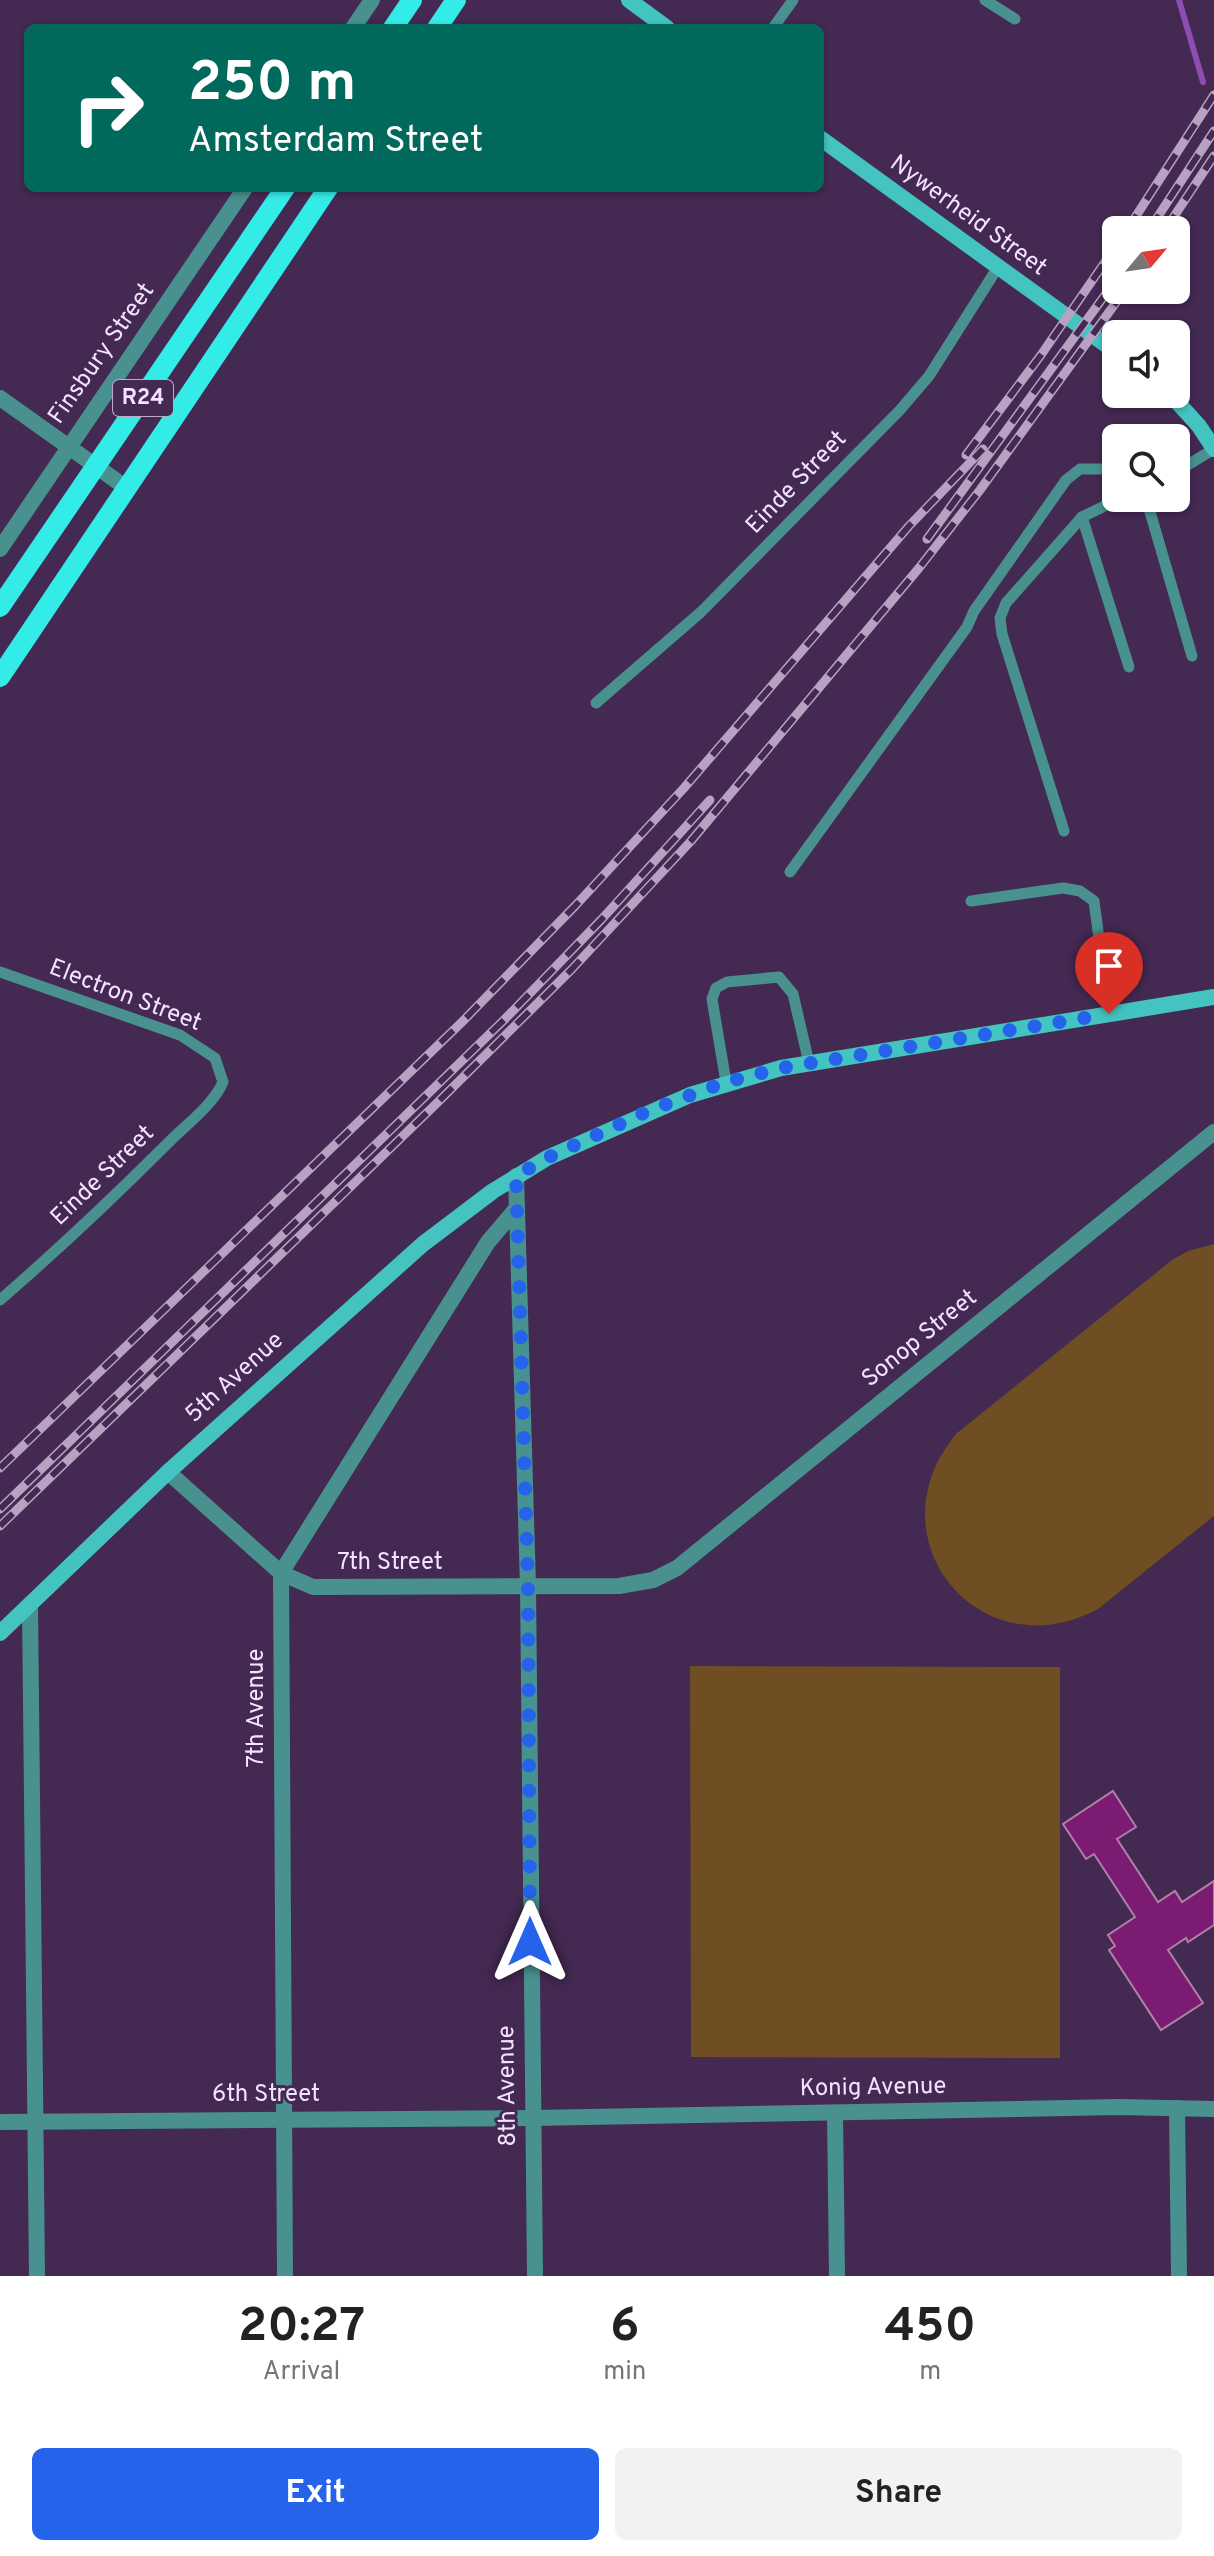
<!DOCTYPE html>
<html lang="en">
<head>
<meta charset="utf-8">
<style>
	body { margin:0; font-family:Overpass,sans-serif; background:#f2f2f2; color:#222; height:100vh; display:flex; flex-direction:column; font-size:30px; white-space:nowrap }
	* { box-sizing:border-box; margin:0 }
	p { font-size:26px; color:#767676 }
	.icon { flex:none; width:44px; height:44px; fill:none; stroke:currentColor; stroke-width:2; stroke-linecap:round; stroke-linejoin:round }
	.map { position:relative; height:2276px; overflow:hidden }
	.drawer { display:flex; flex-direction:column; background:#fff; flex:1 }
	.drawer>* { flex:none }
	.top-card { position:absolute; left:24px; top:24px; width:800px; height:168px; border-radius:12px; box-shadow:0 2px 6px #0004; background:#00695c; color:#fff; overflow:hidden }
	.needle { width:52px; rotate:61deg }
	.buttons { position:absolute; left:1102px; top:216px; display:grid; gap:16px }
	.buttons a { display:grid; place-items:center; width:88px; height:88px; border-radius:12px; background:#fff; box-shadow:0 2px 6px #0004; font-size:40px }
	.pin { position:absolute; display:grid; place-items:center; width:68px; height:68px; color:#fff; margin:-82px -34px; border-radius:50% 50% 50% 0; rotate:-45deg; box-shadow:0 0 8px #0007 }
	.pin .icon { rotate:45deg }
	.me { position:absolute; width:88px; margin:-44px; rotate:0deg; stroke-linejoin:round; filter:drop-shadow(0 0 6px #0008) }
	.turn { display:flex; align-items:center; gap:28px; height:168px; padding:0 32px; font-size:36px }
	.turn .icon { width:104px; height:104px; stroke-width:2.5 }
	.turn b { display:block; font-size:56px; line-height:68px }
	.eta { display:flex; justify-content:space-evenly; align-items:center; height:136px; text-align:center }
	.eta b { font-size:48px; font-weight:700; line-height:56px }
	.action { display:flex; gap:16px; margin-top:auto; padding:16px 32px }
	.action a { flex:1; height:92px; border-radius:12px; background:#2563eb; color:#fff; font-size:32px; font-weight:700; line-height:92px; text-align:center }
	.action a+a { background:#f2f2f2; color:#222 }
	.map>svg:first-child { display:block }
	.green { fill:#6e4e22 }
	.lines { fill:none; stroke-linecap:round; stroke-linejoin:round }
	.stream { stroke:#8f4cb1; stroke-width:6 }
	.building { fill:#7c1b72; stroke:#af81a7; stroke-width:2 }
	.lane { stroke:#48918f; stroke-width:11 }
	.street { stroke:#48918f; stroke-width:16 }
	.secondary { stroke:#43c4c1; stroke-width:16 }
	.primary { stroke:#33ece8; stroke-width:20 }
	.rail-casing { stroke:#b6a2c1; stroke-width:9 }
	.rail { stroke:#442952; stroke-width:6; stroke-dasharray:18; stroke-linecap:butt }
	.route { stroke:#2563eb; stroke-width:14; stroke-dasharray:0 25.2 }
	.labels { text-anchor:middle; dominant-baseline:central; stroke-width:6; stroke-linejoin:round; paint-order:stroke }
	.shield { fill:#442952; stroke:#beabca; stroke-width:2 }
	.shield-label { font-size:22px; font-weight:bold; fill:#f3e3fd }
	.street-label { font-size:24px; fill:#f3e3fd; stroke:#442952 }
</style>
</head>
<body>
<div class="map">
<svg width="1214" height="2276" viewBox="0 0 1214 2276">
	<rect width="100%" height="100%" fill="#442952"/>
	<g class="green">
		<path d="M1214,1244V1516L1098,1609C978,1673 869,1536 957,1433L1172,1260L1188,1251Z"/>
		<polygon points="690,1666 1060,1667 1060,2058 691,2057"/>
	</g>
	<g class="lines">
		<polyline class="stream" points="1179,0 1203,82"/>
	</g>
	<polygon class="building" points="1113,1791 1136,1827 1117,1839 1158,1902 1175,1891 1182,1902 1214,1881 1214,1925 1188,1942 1186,1938 1168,1950 1203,2003 1161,2030 1109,1950 1115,1946 1108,1935 1135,1917 1094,1854 1086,1859 1063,1824"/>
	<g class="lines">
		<g class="lane">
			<polyline points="985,0 1015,19"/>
			<polyline points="773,28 793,0"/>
			<polyline points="1176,472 1214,449"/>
			<polyline points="1146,498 1192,656"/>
			<polyline points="1082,517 1129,667"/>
			<polyline points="596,703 701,612 900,410 929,376 998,267"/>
			<polyline points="1064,831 1002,634 1000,618 1006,603 1082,517 1121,498"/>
			<polyline points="790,872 967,627 974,611 1066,480 1080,469 1116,469"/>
			<polyline points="971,901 1063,888 1080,891 1094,901 1109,1014"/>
			<path d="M0,972L180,1035L215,1058L223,1082C213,1105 188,1123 170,1141C115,1196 59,1249 0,1300"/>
			<polyline points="726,1082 712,999 716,988 727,982 779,977 793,994 809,1063"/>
		</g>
		<g class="street">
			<polyline points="353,28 372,0"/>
			<polyline points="0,398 128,489"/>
			<polyline points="0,549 245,188"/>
			<polyline points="516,1176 528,1586 535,2276"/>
			<polyline points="168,1472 281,1573 313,1587 619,1586 653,1580 677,1568 1214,1132"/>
			<polyline points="30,1605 37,2276"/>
			<polyline points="1177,2108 1179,2276"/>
			<polyline points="835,2113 837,2276"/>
			<polyline points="0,2122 533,2118 1118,2107 1214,2109"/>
			<polyline points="285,2276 281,1573 488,1242 516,1209"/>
		</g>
		<g class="secondary">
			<polyline points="629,0 667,28"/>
			<polyline points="820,138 1116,352"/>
			<polyline points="1170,394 1199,426 1214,449"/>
			<polyline points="0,1633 168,1472 423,1244 493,1191 547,1158 690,1095 781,1068 1214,997"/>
		</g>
		<g class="primary">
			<polyline points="393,28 412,0"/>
			<polyline points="437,28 456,0"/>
			<polyline points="0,607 285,188"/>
			<polyline points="0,677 328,188"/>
		</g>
		<g class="rail-casing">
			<g id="rail">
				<polyline points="1127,230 1214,95"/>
				<polyline points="1149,230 1214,131"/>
				<polyline points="1165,230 1214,156"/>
				<polyline points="966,455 1041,355 1116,246"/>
				<polyline points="927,539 1116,280"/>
				<polyline points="0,1468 462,1022 575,906 684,788 909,526 983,449"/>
				<polyline points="0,1509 504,1020 601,920 710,800"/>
				<polyline points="0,1526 438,1102 572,969 691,841 919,568 980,490 1125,290"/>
			</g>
		</g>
		<use href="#rail" class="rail"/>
	</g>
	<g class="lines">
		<polyline class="route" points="530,1942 528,1586 516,1176 547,1158 648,1111 726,1082 781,1068 1109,1014"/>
	</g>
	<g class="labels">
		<rect class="shield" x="113" y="380" width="60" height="36" rx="6"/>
		<g class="shield-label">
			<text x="143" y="398">R24</text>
		</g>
		<g class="street-label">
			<text transform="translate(968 216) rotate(36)">Nywerheid Street</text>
			<text transform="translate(102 354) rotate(-55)">Finsbury Street</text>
			<text transform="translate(797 483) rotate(-46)">Einde Street</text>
			<text transform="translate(125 996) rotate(21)">Electron Street</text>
			<text transform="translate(103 1176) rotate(-44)">Einde Street</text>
			<text transform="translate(920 1339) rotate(-39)">Sonop Street</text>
			<text transform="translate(235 1378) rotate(-42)">5th Avenue</text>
			<text x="390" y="1563">7th Street</text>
			<text transform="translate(257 1708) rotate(-90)">7th Avenue</text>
			<text transform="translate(508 2086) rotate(-91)">8th Avenue</text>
			<text transform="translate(873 2088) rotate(-1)">Konig Avenue</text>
			<text x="266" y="2095">6th Street</text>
		</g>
	</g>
</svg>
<div class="buttons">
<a><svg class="needle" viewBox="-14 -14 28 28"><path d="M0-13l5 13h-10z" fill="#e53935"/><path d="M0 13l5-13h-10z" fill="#767676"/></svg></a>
<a><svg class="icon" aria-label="sound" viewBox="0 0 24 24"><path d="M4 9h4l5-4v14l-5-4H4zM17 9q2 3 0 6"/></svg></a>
<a><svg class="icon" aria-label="search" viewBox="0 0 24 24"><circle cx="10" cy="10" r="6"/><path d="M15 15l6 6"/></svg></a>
</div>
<div class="pin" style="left:1109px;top:1014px;background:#d93025"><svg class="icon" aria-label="arrive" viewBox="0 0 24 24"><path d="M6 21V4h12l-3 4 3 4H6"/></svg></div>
<svg class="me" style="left:530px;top:1942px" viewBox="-20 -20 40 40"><path d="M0-17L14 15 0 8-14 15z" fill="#2563eb" stroke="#fff" stroke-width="4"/></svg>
<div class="top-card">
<div class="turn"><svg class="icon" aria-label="right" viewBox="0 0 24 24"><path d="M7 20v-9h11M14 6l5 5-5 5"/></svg><div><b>250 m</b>Amsterdam Street</div></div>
</div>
</div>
<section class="drawer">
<div class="eta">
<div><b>20:27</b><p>Arrival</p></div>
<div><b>6</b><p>min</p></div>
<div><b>450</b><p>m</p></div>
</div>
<div class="action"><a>Exit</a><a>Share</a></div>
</section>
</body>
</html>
